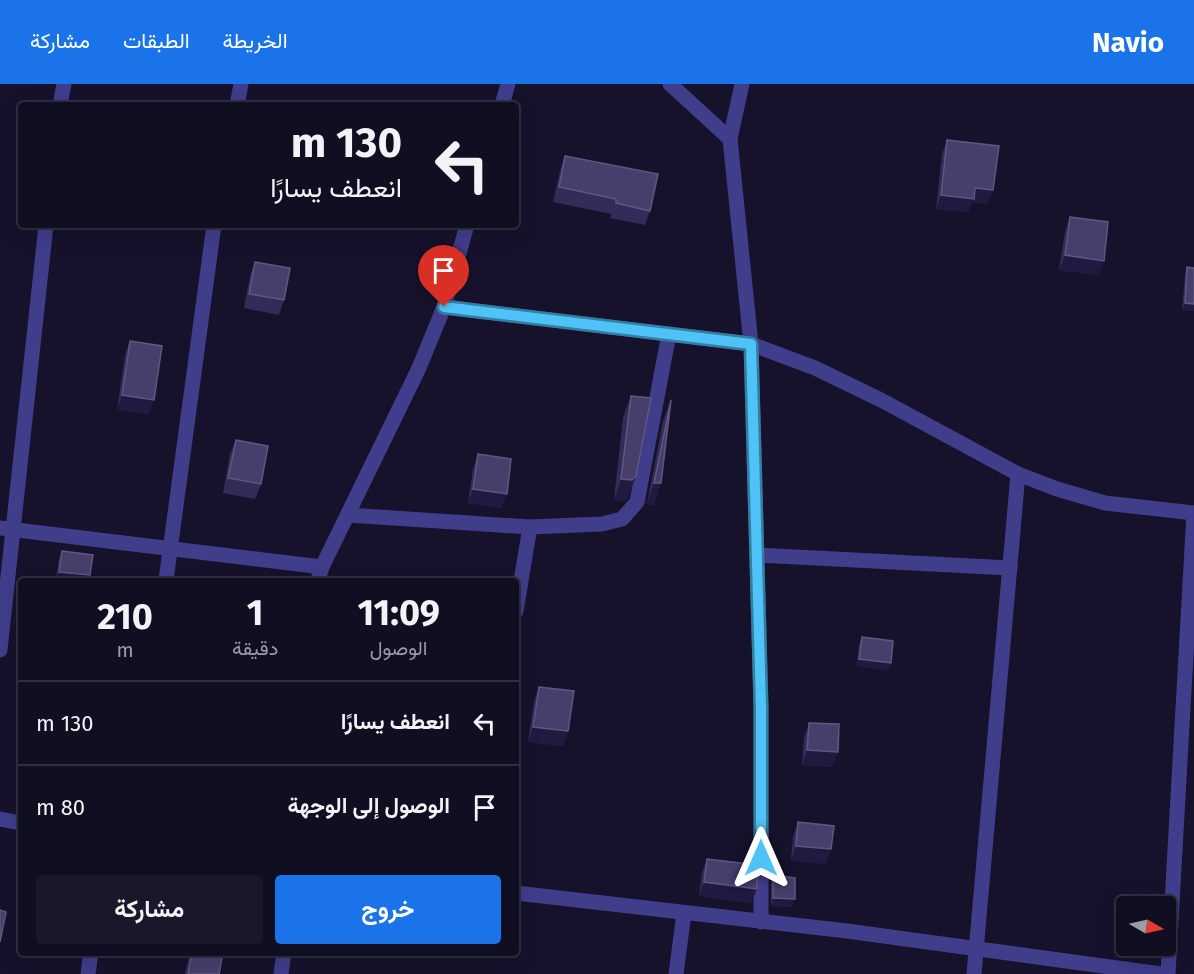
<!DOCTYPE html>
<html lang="ar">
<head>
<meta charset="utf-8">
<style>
	body { margin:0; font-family:"Fira Sans",Vazirmatn,sans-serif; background:#19172a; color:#f1f3f6; direction:rtl; height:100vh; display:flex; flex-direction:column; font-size:22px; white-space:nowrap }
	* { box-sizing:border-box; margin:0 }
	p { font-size:20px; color:#9c9ca5 }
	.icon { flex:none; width:33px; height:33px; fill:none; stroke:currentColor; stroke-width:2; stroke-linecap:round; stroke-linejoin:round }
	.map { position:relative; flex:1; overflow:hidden; direction:ltr }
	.side { position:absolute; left:18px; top:494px; width:501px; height:378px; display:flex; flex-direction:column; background:#100e21; border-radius:6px; box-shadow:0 6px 24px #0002,0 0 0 2px #302e3f; direction:rtl }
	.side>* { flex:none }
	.guide { position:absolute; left:18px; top:18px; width:501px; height:126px; border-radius:6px; box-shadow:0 6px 24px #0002,0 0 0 2px #302e3f; direction:rtl; background:#100e21; color:#f1f3f6; overflow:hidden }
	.needle { width:39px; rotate:99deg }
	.buttons { position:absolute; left:1116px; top:812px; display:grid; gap:12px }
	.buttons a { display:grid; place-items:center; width:60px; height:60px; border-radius:6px; background:#100e21; box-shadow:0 6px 24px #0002,0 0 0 2px #302e3f; font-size:30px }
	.pin { position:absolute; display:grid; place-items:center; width:51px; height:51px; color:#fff; margin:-62px -26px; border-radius:50% 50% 50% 0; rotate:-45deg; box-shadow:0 0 6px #0007 }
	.pin .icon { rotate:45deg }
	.me { position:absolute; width:66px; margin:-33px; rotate:0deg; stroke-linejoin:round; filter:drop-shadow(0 0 4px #0008) }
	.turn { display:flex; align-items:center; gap:21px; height:126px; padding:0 18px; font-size:27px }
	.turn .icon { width:78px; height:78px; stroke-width:2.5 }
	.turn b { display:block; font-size:42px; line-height:51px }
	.eta { display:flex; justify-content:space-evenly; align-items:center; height:102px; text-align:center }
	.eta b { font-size:36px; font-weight:700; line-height:42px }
	.cta { display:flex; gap:12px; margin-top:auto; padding:12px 18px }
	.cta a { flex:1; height:69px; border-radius:6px; background:#1a73e8; color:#fff; font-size:24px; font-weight:700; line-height:69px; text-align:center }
	.cta a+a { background:#19172a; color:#f1f3f6 }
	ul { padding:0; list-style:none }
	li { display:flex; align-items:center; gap:18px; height:84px; padding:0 18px; border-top:2px solid #302e3f }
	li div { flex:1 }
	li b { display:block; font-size:22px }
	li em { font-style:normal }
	header { display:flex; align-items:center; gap:36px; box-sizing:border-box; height:84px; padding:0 30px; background:#1a73e8; color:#fff }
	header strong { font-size:28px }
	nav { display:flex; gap:33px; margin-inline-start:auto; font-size:21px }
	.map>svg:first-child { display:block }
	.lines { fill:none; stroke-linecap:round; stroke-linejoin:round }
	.minor { stroke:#403d8b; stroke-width:15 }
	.wall { fill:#342b59 }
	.shaded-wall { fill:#201940 }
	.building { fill:#473e6b; stroke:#5f5782; stroke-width:1.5 }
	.route-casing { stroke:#337fa1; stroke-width:15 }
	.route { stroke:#4fc3f7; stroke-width:10 }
</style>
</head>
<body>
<header>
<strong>Navio</strong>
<nav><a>الخريطة</a><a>الطبقات</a><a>مشاركة</a></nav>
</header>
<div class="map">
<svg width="1194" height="890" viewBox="0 0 1194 890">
	<rect width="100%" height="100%" fill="#16122c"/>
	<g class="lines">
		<g class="minor">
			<polyline points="670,0 730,55"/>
			<polyline points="742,0 730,55 751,260 761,623 761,838"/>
			<polyline points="60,21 64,0"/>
			<polyline points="237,21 241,0"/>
			<polyline points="502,21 508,0"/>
			<polyline points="444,223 751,260 815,284 881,316 1018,390 1057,405 1105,419 1194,429"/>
			<polyline points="348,431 530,443 602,440 622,435 637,418 669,250"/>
			<polyline points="0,444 322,483"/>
			<polyline points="757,471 1010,484"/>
			<polyline points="166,496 214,141"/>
			<polyline points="318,496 322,483 419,284 444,223 467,141"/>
			<polyline points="516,527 530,443"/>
			<polyline points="0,566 46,141"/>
			<polyline points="0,735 21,739"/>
			<polyline points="516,809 847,847 1161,890"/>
			<polyline points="88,890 91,868"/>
			<polyline points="281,890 284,868"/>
			<polyline points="676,890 684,829"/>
			<polyline points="974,890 1018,390"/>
			<polyline points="1168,890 1194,429"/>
		</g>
	</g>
	<g class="wall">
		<polygon points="947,56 993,106 987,120 972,118 968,128 936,125 942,70"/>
		<polygon points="565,72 650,127 645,141 610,134 611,130 553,118 560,87"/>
		<polygon points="1070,133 1099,191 1059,186 1065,148"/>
		<polygon points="255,178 284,216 279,231 244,224 250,192"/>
		<polygon points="1187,183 1194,184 1194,227 1182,226 1185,191"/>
		<polygon points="130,257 149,330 117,326 125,271"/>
		<polygon points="631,312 628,414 625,417 614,416 623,333"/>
		<polygon points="671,316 654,421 647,420 663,337"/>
		<polygon points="236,356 261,400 255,415 223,409 230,370"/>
		<polygon points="478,370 501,424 468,419 473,385"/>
		<polygon points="62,467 90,491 88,496 67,496 56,495 59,475"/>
		<polygon points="862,553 891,579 888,586 857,582 859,560"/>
		<polygon points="21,601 21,646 16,646"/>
		<polygon points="539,603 568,647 563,662 528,658 534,617"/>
		<polygon points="809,639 832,683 802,681 804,654"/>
		<polygon points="798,738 825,780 791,776 793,753"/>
		<polygon points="707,775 751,819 699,812 702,789"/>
		<polygon points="773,791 792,823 771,822 771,799"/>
		<polygon points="190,868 223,868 219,890 185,890"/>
	</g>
	<g class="shaded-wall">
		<polygon points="975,104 993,106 987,120 972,118 968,128 936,125 941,111"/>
		<polygon points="1065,171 1104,177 1099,191 1059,186"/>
		<polygon points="1185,219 1194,220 1194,227 1182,226"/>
		<polygon points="122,311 154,316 149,330 117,326"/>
		<polygon points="636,392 628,414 625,417 614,416 621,395"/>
		<polygon points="654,399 661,399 654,421 647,420"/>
		<polygon points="473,405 507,410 501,424 468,419"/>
		<polygon points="59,488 90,491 88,496 67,496 56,495"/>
		<polygon points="859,575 891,579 888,586 857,582"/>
		<polygon points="21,632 21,646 16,646"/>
		<polygon points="533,643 568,647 563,662 528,658"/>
		<polygon points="807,666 838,668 832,683 802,681"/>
		<polygon points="796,762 831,765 825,780 791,776"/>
		<polygon points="704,798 757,805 751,819 699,812"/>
		<polygon points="773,814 795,815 792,823 771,822"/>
	</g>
	<g class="building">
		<polygon points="947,56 999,62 993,106 975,104 974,115 941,111"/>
		<polygon points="565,72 658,90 650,127 616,119 616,115 559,103"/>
		<polygon points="1070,133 1108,138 1104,177 1065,171"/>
		<polygon points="255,178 290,184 284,216 249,210"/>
		<polygon points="1187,183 1194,184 1194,220 1185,219"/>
		<polygon points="130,257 162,262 154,316 122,311"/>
		<polygon points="631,312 651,314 636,392 632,396 621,395"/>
		<polygon points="671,316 661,399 654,399"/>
		<polygon points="236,356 268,362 261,400 228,394"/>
		<polygon points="478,370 511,375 507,410 473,405"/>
		<polygon points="62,467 93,471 90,491 59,488"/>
		<polygon points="862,553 893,557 891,579 859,575"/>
		<polygon points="539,603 574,607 568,647 533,643"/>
		<polygon points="809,639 839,640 838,668 807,666"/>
		<polygon points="798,738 834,742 831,765 796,762"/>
		<polygon points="707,775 757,781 757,805 704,798"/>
		<polygon points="773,791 795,794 795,815 773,814"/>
		<polygon points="0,826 6,828 0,858"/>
		<polygon points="192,868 223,868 219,890 188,890"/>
	</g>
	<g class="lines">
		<g class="route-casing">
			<polyline id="route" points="444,223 751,260 761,623 761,774"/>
		</g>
		<use href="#route" class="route"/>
	</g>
</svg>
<div class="buttons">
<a><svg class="needle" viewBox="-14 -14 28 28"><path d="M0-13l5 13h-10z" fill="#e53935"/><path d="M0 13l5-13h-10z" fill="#9c9ca5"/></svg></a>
</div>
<div class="pin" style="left:444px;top:223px;background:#d93025"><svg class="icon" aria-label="arrive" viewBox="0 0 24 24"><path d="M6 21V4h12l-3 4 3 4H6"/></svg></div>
<svg class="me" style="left:761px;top:774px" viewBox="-20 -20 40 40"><path d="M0-17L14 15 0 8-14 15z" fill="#4fc3f7" stroke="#fff" stroke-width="4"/></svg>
<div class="guide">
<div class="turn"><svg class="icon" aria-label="left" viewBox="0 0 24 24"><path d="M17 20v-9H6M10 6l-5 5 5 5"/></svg><div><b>130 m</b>انعطف يسارًا</div></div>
</div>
<section class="side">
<div class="eta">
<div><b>11:09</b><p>الوصول</p></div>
<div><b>1</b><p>دقيقة</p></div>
<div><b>210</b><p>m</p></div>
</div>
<ul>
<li><svg class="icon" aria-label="left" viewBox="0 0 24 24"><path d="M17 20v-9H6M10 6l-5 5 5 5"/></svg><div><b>انعطف يسارًا</b></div><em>130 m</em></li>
<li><svg class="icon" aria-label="arrive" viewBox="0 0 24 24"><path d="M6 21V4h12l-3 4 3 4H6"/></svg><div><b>الوصول إلى الوجهة</b></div><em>80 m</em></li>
</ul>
<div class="cta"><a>خروج</a><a>مشاركة</a></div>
</section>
</div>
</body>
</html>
